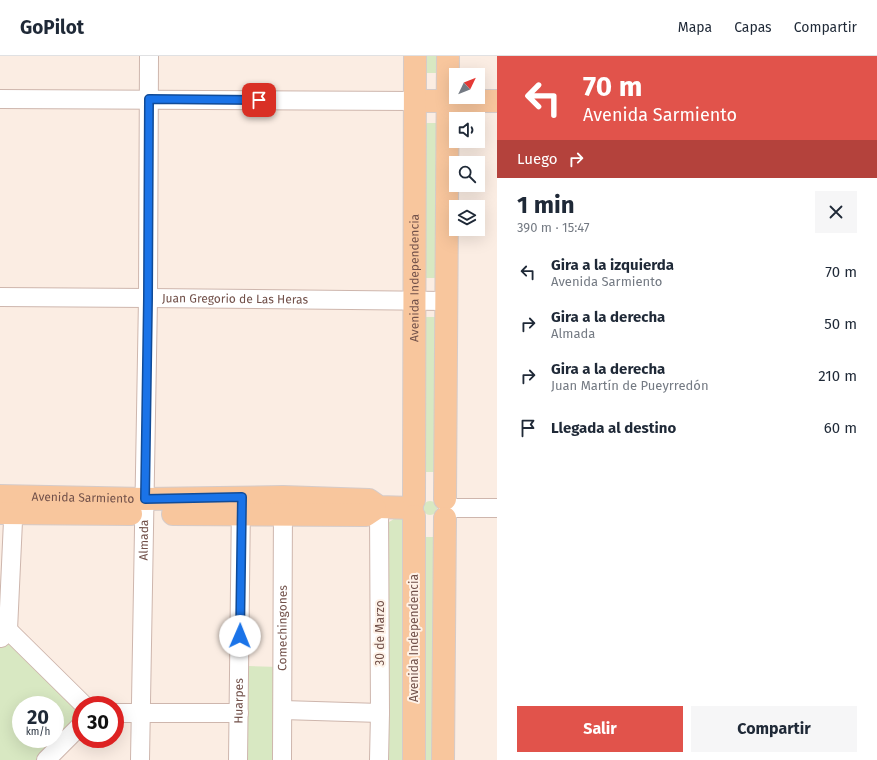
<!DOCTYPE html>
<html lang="es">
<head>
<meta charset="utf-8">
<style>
	body { margin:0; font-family:"Fira Sans",sans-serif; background:#f6f6f7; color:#1f2937; height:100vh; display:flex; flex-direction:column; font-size:15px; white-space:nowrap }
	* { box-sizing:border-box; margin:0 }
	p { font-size:13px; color:#747a83 }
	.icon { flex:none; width:22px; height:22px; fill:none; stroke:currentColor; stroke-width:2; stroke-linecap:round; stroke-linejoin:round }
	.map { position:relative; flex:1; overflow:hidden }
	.sheet { display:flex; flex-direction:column; background:#fff; width:380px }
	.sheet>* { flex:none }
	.hud { background:#e1534b; color:#fff; overflow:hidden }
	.needle { width:26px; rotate:47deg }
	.controls { position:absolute; left:449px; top:12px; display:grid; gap:8px }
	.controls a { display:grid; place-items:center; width:36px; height:36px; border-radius:0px; background:#fff; box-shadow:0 4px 16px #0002; font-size:20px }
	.speed { position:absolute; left:12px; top:640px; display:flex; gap:8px; font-size:20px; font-weight:700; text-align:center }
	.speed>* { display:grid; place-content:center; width:52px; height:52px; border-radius:50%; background:#fff; box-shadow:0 4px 16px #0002; line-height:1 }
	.speed small { font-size:10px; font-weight:400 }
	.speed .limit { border:6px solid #d22; background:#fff; color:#111 }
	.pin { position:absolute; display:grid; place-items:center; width:34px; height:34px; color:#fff; margin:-17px; border-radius:8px; box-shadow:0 2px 6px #0006 }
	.me { position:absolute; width:44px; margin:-22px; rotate:1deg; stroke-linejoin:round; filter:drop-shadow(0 0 3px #0008) }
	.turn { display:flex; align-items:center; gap:14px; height:84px; padding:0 20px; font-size:18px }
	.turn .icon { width:52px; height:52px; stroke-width:2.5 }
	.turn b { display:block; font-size:28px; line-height:34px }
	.then { display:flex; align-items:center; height:38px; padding:0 20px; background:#0003; gap:8px; font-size:15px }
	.round { display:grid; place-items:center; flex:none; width:42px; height:42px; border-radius:0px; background:#f6f6f7 }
	.overview { display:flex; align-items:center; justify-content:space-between; height:68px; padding:0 20px }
	h1 { font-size:24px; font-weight:700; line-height:30px }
	.action { display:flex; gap:8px; margin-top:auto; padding:8px 20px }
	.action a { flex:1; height:46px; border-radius:0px; background:#e1534b; color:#fff; font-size:16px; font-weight:700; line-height:46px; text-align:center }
	.action a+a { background:#f6f6f7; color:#1f2937 }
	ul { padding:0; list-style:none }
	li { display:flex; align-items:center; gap:12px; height:52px; padding:0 20px }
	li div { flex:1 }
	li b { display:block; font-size:15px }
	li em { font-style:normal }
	header { display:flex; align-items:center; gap:24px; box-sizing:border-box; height:56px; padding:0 20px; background:#fff; border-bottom:1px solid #e0e1e3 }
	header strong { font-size:19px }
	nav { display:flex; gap:22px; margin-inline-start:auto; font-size:14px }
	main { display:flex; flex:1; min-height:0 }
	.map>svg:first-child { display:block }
	.green { fill:#d8e8c2; fill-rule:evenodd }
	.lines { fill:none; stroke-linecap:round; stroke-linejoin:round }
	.minor-casing { stroke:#ceb6ad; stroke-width:20 }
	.major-casing { stroke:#d5cbc9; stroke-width:24 }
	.minor { stroke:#fff; stroke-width:18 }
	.major { stroke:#f8c69d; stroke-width:22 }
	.route-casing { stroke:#114b97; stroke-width:10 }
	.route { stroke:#1a73e8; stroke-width:7 }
	.labels { text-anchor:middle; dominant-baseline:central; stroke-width:4; stroke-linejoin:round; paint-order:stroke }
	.street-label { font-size:12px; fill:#72514a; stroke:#fef2e8 }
</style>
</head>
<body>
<header>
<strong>GoPilot</strong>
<nav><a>Mapa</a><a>Capas</a><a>Compartir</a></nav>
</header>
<main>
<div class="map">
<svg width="497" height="704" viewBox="0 0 497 704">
	<rect width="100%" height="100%" fill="#fbede3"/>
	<g class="green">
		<rect x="425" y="0" width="12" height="17"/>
		<polygon points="426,67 438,67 437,222 425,222"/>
		<polygon points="423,261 435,261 434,416 422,416"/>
		<circle cx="430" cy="452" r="7"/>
		<polygon points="397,461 407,461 408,704 385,704 386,468"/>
		<polygon points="424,481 436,481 435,704 423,704"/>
		<path d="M8,585L81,652V662L39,704H0V591ZM21,649H55V683H21Z"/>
		<polygon points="248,610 279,611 277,704 247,704"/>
	</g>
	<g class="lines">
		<g class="minor-casing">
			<g id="minor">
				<polyline points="0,43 415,45"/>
				<path id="s1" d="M0,241L148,242L446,245"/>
				<polyline points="448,452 497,452"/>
				<polyline points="8,574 14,443"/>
				<polyline points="1,582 8,574 84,649"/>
				<polyline points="283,654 380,657"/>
				<polyline points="115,657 239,657"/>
				<polyline points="46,704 81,669"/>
				<path id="s2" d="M140,704L148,242L149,0"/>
				<path id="s3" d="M238,704L241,444"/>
				<path id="s4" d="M282,704L283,445"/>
				<polyline points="379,704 380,657 379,451"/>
			</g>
		</g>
		<g class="major-casing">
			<g id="major">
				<polyline points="415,45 497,45"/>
				<path id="s5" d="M0,440L145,443L283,441L369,444L379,451L412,452"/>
				<polyline points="445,443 448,0"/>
				<path id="s6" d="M414,444L415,0"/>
				<polyline points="0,457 131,458"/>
				<polyline points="173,458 366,459 375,453"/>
				<polyline points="414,704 414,460"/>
				<polyline points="443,704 445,462"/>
			</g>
		</g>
		<use href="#minor" class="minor"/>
		<use href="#major" class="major"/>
	</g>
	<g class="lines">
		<g class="route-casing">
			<polyline id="route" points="240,580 242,441 145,443 148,242 149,43 259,44"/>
		</g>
		<use href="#route" class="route"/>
	</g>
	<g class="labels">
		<g class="street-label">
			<text stroke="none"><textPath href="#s6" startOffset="222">Avenida Independencia</textPath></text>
			<text stroke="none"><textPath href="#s1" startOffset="235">Juan Gregorio de Las Heras</textPath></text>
			<text stroke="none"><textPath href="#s5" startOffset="83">Avenida Sarmiento</textPath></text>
			<text stroke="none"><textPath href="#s2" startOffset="220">Almada</textPath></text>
			<text stroke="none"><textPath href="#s4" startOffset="132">Comechingones</textPath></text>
			<text transform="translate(380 577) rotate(-90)">30 de Marzo</text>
			<text transform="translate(414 582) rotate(-90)">Avenida Independencia</text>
			<text stroke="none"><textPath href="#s3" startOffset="59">Huarpes</textPath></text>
		</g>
	</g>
</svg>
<div class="controls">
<a><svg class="needle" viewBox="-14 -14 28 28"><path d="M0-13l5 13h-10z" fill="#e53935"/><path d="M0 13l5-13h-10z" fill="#747a83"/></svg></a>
<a><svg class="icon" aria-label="sound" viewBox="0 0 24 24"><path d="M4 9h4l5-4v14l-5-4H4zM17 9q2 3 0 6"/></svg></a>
<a><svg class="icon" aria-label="search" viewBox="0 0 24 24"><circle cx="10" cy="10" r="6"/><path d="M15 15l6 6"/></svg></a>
<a><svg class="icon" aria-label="layers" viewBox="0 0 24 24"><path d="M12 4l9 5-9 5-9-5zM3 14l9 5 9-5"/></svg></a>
</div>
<div class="speed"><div>20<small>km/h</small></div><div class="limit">30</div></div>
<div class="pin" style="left:259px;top:44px;background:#d93025"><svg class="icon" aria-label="arrive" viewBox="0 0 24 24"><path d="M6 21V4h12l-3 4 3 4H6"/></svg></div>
<svg class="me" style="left:240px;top:580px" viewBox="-20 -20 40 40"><circle r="19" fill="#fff"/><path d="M0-13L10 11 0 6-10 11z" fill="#1a73e8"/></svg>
</div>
<section class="sheet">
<div class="hud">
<div class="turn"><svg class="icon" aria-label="left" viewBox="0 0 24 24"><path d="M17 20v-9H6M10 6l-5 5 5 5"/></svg><div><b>70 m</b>Avenida Sarmiento</div></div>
<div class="then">Luego<svg class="icon" aria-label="right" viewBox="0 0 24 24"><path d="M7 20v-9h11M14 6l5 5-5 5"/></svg></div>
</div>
<div class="overview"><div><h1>1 min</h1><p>390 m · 15:47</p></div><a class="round"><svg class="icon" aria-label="close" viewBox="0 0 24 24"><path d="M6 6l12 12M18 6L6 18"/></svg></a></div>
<ul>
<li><svg class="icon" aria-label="left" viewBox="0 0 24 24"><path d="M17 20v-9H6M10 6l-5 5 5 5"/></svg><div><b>Gira a la izquierda</b><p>Avenida Sarmiento</p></div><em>70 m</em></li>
<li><svg class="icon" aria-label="right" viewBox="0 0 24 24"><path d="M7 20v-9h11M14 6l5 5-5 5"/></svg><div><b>Gira a la derecha</b><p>Almada</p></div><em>50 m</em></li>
<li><svg class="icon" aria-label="right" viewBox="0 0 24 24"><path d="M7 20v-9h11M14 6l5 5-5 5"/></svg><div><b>Gira a la derecha</b><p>Juan Martín de Pueyrredón</p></div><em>210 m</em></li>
<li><svg class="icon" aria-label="arrive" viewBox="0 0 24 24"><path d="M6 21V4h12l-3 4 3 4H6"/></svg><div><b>Llegada al destino</b></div><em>60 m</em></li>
</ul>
<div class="action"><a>Salir</a><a>Compartir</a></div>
</section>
</main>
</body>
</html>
